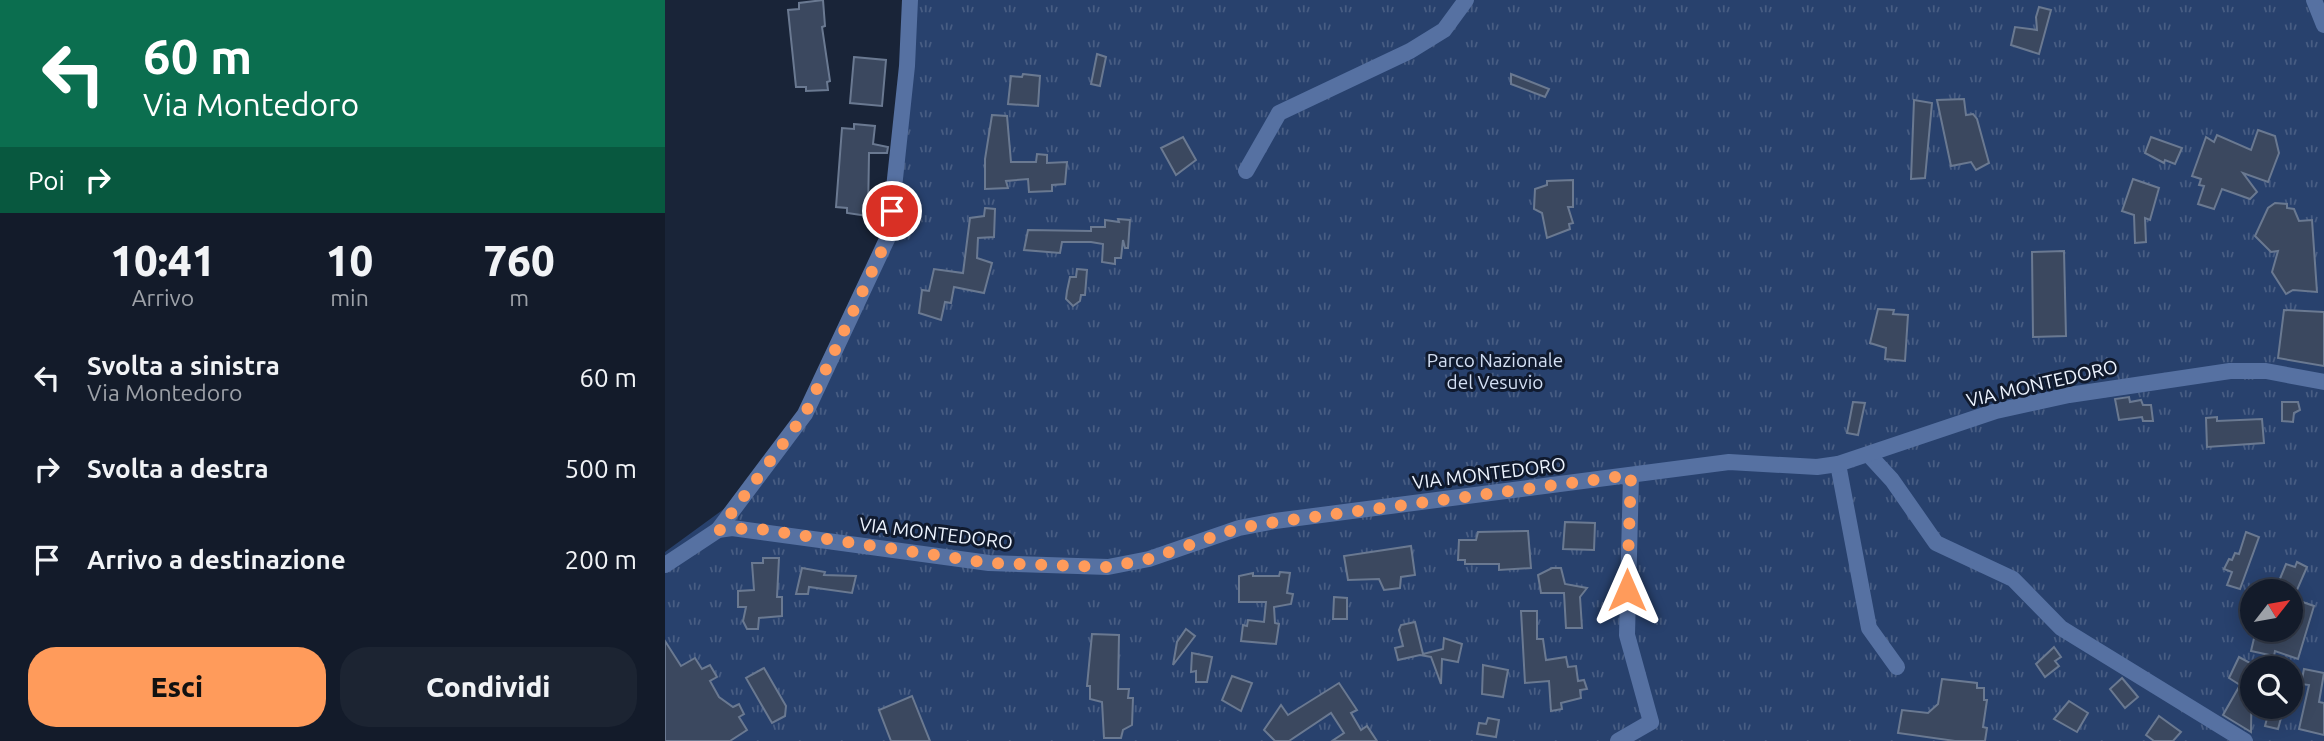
<!DOCTYPE html>
<html lang="it">
<head>
<meta charset="utf-8">
<style>
	body { margin:0; font-family:Ubuntu,sans-serif; background:#1c2432; color:#f1f3f6; height:100vh; display:flex; flex-direction:column; font-size:26px; white-space:nowrap }
	* { box-sizing:border-box; margin:0 }
	p { font-size:23px; color:#9da1a8 }
	.icon { flex:none; width:38px; height:38px; fill:none; stroke:currentColor; stroke-width:2; stroke-linecap:round; stroke-linejoin:round }
	.map { position:relative; flex:1; overflow:hidden }
	.side { display:flex; flex-direction:column; background:#131b2a; width:665px }
	.side>* { flex:none }
	.hud { background:#0b6e4f; color:#fff; overflow:hidden }
	.needle { width:46px; rotate:59deg }
	.tools { position:absolute; left:1575px; top:579px; display:grid; gap:14px }
	.tools a { display:grid; place-items:center; width:63px; height:63px; border-radius:50%; background:#131b2a; box-shadow:0 4px 18px #0003,0 0 0 2px #323947; font-size:35px }
	.pin { position:absolute; display:grid; place-items:center; width:60px; height:60px; color:#fff; margin:-30px; border:4px solid #fff; border-radius:50%; box-shadow:0 2px 7px #0007 }
	.me { position:absolute; width:77px; margin:-38px; rotate:0deg; stroke-linejoin:round; filter:drop-shadow(0 0 5px #0008) }
	.turn { display:flex; align-items:center; gap:24px; height:147px; padding:0 28px; font-size:32px }
	.turn .icon { width:91px; height:91px; stroke-width:2.5 }
	.turn b { display:block; font-size:49px; line-height:60px }
	.then { display:flex; align-items:center; height:66px; padding:0 28px; background:#0003; gap:14px; font-size:26px }
	.eta { display:flex; justify-content:space-evenly; align-items:center; height:119px; text-align:center }
	.eta b { font-size:42px; font-weight:800; line-height:49px }
	.action { display:flex; gap:14px; margin-top:auto; padding:14px 28px }
	.action a { flex:1; height:80px; border-radius:28px; background:#ff9b5b; color:#111; font-size:28px; font-weight:800; line-height:80px; text-align:center }
	.action a+a { background:#1c2432; color:#f1f3f6 }
	ul { padding:0; list-style:none }
	li { display:flex; align-items:center; gap:21px; height:91px; padding:0 28px }
	li div { flex:1 }
	li b { display:block; font-size:26px }
	li em { font-style:normal }
	main { display:flex; flex:1; min-height:0 }
	.map>svg:first-child { display:block }
	.grass { fill:url(#grass-tufts); fill-rule:evenodd }
	.building { fill:#3b485f; stroke:#6a7991; stroke-width:2 }
	.lines { fill:none; stroke-linecap:round; stroke-linejoin:round }
	.minor { stroke:#5671a2; stroke-width:16 }
	.route { stroke:#ff9b5b; stroke-width:12; stroke-dasharray:0 21.6 }
	.labels { text-anchor:middle; dominant-baseline:central; stroke-width:6; stroke-linejoin:round; paint-order:stroke }
	.park-label { font-size:19px; fill:#d3dff3; stroke:#101a2e }
	.street-label { font-size:19px; fill:#edf4ff; stroke:#101a2e }
</style>
</head>
<body>
<main>
<section class="side">
<div class="hud">
<div class="turn"><svg class="icon" aria-label="left" viewBox="0 0 24 24"><path d="M17 20v-9H6M10 6l-5 5 5 5"/></svg><div><b>60 m</b>Via Montedoro</div></div>
<div class="then">Poi<svg class="icon" aria-label="right" viewBox="0 0 24 24"><path d="M7 20v-9h11M14 6l5 5-5 5"/></svg></div>
</div>
<div class="eta">
<div><b>10:41</b><p>Arrivo</p></div>
<div><b>10</b><p>min</p></div>
<div><b>760</b><p>m</p></div>
</div>
<ul>
<li><svg class="icon" aria-label="left" viewBox="0 0 24 24"><path d="M17 20v-9H6M10 6l-5 5 5 5"/></svg><div><b>Svolta a sinistra</b><p>Via Montedoro</p></div><em>60 m</em></li>
<li><svg class="icon" aria-label="right" viewBox="0 0 24 24"><path d="M7 20v-9h11M14 6l5 5-5 5"/></svg><div><b>Svolta a destra</b></div><em>500 m</em></li>
<li><svg class="icon" aria-label="arrive" viewBox="0 0 24 24"><path d="M6 21V4h12l-3 4 3 4H6"/></svg><div><b>Arrivo a destinazione</b></div><em>200 m</em></li>
</ul>
<div class="action"><a>Esci</a><a>Condividi</a></div>
</section>
<div class="map">
<svg width="1659" height="741" viewBox="0 0 1659 741">
	<defs>
		<pattern id="grass-tufts" width="24" height="20" patternUnits="userSpaceOnUse" patternTransform="scale(1.75)"><rect width="24" height="20" fill="#28416d"/><path d="M3 7l-1-3M5 7V3M7 7l1-3M15 17l-1-3M17 17v-4M19 17l1-3" fill="none" stroke="#485d83"/></pattern>
	</defs>
	<rect width="100%" height="100%" fill="#192438"/>
	<path class="grass" d="M243,0H1659V741H0V552L63,506L132,415L219,238ZM1587,592H1626V630H1587ZM1587,668H1626V707H1587Z"/>
	<g class="building">
		<polygon points="158,0 160,26 157,27 165,81 162,82 163,90 141,91 141,87 131,87 123,10 134,9 134,3"/>
		<polygon points="1374,7 1386,10 1374,54 1346,45 1350,27 1372,30 1371,17"/>
		<polygon points="432,54 441,57 435,86 426,84"/>
		<polygon points="189,57 221,60 217,106 185,103"/>
		<polygon points="358,74 375,76 373,106 343,104 346,76 357,77"/>
		<polygon points="846,74 884,89 880,97 846,84"/>
		<polygon points="1299,99 1301,115 1308,114 1312,119 1324,163 1311,170 1306,162 1286,166 1272,100"/>
		<polygon points="1249,100 1267,103 1260,178 1246,179"/>
		<polygon points="327,115 342,116 346,162 371,162 372,154 382,155 382,163 402,162 400,184 387,185 387,191 364,192 363,179 341,181 343,188 320,189 320,159"/>
		<polygon points="189,124 210,126 208,144 223,147 222,153 204,153 203,216 182,213 182,208 171,207 177,128 189,129"/>
		<polygon points="1593,130 1610,136 1614,153 1603,182 1578,173 1592,192 1585,199 1557,189 1549,209 1533,204 1539,186 1534,185 1536,179 1527,176 1541,137 1549,142 1552,135 1586,150"/>
		<polygon points="518,137 531,160 511,175 496,148"/>
		<polygon points="1486,137 1517,148 1510,164 1500,160 1499,163 1480,153"/>
		<polygon points="1468,179 1494,188 1485,220 1480,218 1481,242 1470,243 1469,215 1457,211"/>
		<polygon points="908,180 908,207 903,207 908,223 904,224 905,229 882,238 877,213 869,209 870,189 882,185 882,181"/>
		<polygon points="1610,203 1622,204 1622,208 1629,209 1634,221 1647,220 1652,292 1628,290 1621,294 1607,272 1613,251 1606,252 1590,236 1603,208"/>
		<polygon points="320,208 330,209 329,237 313,238 312,258 327,263 319,293 289,287 286,303 280,302 276,320 254,313 257,290 264,291 269,269 298,273 305,218 319,216"/>
		<polygon points="453,219 465,220 463,248 460,248 458,240 456,258 450,258 450,264 437,262 438,244 426,242 397,242 395,253 359,250 363,230 426,231 426,227 440,227 440,220 454,222"/>
		<polygon points="1399,251 1401,336 1368,337 1367,252"/>
		<polygon points="412,269 422,270 420,295 416,295 415,301 408,306 401,299 402,291 405,277 411,277"/>
		<polygon points="1213,309 1229,310 1228,314 1243,315 1240,361 1220,359 1221,348 1205,343"/>
		<polygon points="1619,310 1659,312 1659,366 1613,358"/>
		<polygon points="1464,397 1465,402 1476,400 1478,405 1486,405 1488,421 1478,421 1477,417 1454,420 1450,399"/>
		<polygon points="1188,402 1200,403 1193,435 1182,433"/>
		<polygon points="1617,402 1633,402 1635,410 1629,413 1628,422 1617,421"/>
		<polygon points="1552,417 1552,421 1597,419 1599,443 1542,447 1541,418"/>
		<polygon points="900,522 930,523 929,550 898,549"/>
		<polygon points="863,531 866,568 834,570 834,564 800,564 800,560 793,560 794,540 811,540 813,532"/>
		<polygon points="1581,532 1594,537 1575,589 1562,585 1567,572 1559,569 1564,559 1567,560 1570,553 1574,554"/>
		<polygon points="746,546 750,575 736,577 735,588 719,590 714,579 683,580 679,556"/>
		<polygon points="98,558 114,558 112,597 117,597 117,616 94,618 93,629 82,629 78,621 81,607 73,607 73,591 89,590 87,563 98,563"/>
		<polygon points="1632,562 1642,567 1632,590 1614,581 1621,564 1630,567"/>
		<polygon points="137,568 160,572 159,575 191,576 187,593 144,587 143,594 131,594"/>
		<polygon points="887,568 896,568 900,584 922,588 915,597 917,628 901,628 899,593 876,593 873,575"/>
		<polygon points="615,572 625,573 622,593 628,594 626,604 609,607 610,623 614,624 611,644 576,641 578,625 582,626 583,620 599,622 601,602 574,602 574,576 588,573 588,576 614,576"/>
		<polygon points="669,597 682,598 682,619 668,619"/>
		<polygon points="1626,598 1649,606 1633,659 1610,651 1609,656 1586,651 1591,630 1630,630 1635,612 1626,610"/>
		<polygon points="856,611 872,611 872,639 878,639 881,660 901,657 903,667 911,666 913,681 919,680 922,689 915,690 916,698 896,703 897,709 886,711 884,681 860,683"/>
		<polygon points="750,622 758,654 778,649 779,638 797,644 793,662 777,659 776,684 766,657 755,655 733,660 730,648 738,646 734,630 736,625"/>
		<polygon points="521,629 530,636 508,665 512,642"/>
		<polygon points="427,634 454,635 453,689 464,689 463,698 468,698 467,725 458,730 456,738 439,738 437,702 425,699 425,686 422,686"/>
		<polygon points="0,641 16,666 30,658 37,669 45,665 52,677 45,681 54,697 68,707 74,704 79,714 74,717 82,730 65,741 0,741"/>
		<polygon points="1389,647 1396,657 1390,661 1394,666 1380,677 1371,664"/>
		<polygon points="527,653 547,657 542,682 531,682 531,671 526,672"/>
		<polygon points="1574,657 1587,664 1586,732 1558,715 1575,685 1564,678"/>
		<polygon points="818,665 843,670 838,697 817,694"/>
		<polygon points="99,668 121,706 120,716 107,723 81,678"/>
		<polygon points="1639,669 1659,673 1654,702 1659,703 1659,735 1634,729 1644,685 1636,684"/>
		<polygon points="567,676 587,683 576,711 557,700"/>
		<polygon points="1457,678 1473,697 1460,708 1445,689"/>
		<polygon points="1277,679 1312,683 1312,688 1319,688 1319,700 1322,700 1318,727 1322,728 1320,741 1290,741 1233,733 1237,710 1263,713 1273,704"/>
		<polygon points="674,683 692,710 686,713 696,730 702,726 712,741 667,741 679,733 666,713 624,741 610,741 599,730 616,705 623,715"/>
		<polygon points="247,696 265,741 226,741 214,710"/>
		<polygon points="1404,701 1423,713 1412,732 1389,719"/>
		<polygon points="1605,707 1619,707 1613,729 1600,726"/>
		<polygon points="1494,716 1516,732 1508,741 1489,741 1481,735"/>
		<polygon points="823,718 834,720 831,737 812,734 814,723 821,724"/>
	</g>
	<g class="lines">
		<g class="minor">
			<polyline points="1649,0 1659,25"/>
			<polyline points="581,171 614,113 745,51 779,30 801,0"/>
			<polyline points="1204,455 1227,480 1271,543 1348,579 1396,628 1580,741"/>
			<polyline points="1173,464 1204,628 1232,667"/>
			<polyline points="53,530 140,414 224,235 242,66 245,0"/>
			<polyline points="0,565 53,530 67,528 324,563 443,567 484,559 574,528 610,521 1064,462 1152,467 1173,464 1331,411 1404,395 1565,371 1601,371 1659,382"/>
			<polyline points="953,741 986,722 962,635 966,475"/>
		</g>
	</g>
	<g class="lines">
		<polyline class="route" points="227,211 224,235 140,414 54,530 87,528 324,563 443,567 484,559 574,528 610,522 966,475 962,590"/>
	</g>
	<g class="labels">
		<g class="park-label">
			<text x="830" y="360">Parco Nazionale<tspan x="830" dy="22">del Vesuvio</tspan></text>
		</g>
		<g class="street-label">
			<text transform="translate(1377 383) rotate(-13)">VIA MONTEDORO</text>
			<text transform="translate(824 473) rotate(-7)">VIA MONTEDORO</text>
			<text transform="translate(271 533) rotate(7)">VIA MONTEDORO</text>
		</g>
	</g>
</svg>
<div class="tools">
<a><svg class="needle" viewBox="-14 -14 28 28"><path d="M0-13l5 13h-10z" fill="#e53935"/><path d="M0 13l5-13h-10z" fill="#9da1a8"/></svg></a>
<a><svg class="icon" aria-label="search" viewBox="0 0 24 24"><circle cx="10" cy="10" r="6"/><path d="M15 15l6 6"/></svg></a>
</div>
<div class="pin" style="left:227px;top:211px;background:#d93025"><svg class="icon" aria-label="arrive" viewBox="0 0 24 24"><path d="M6 21V4h12l-3 4 3 4H6"/></svg></div>
<svg class="me" style="left:962px;top:590px" viewBox="-20 -20 40 40"><path d="M0-17L14 15 0 8-14 15z" fill="#ff9b5b" stroke="#fff" stroke-width="4"/></svg>
</div>
</main>
</body>
</html>
